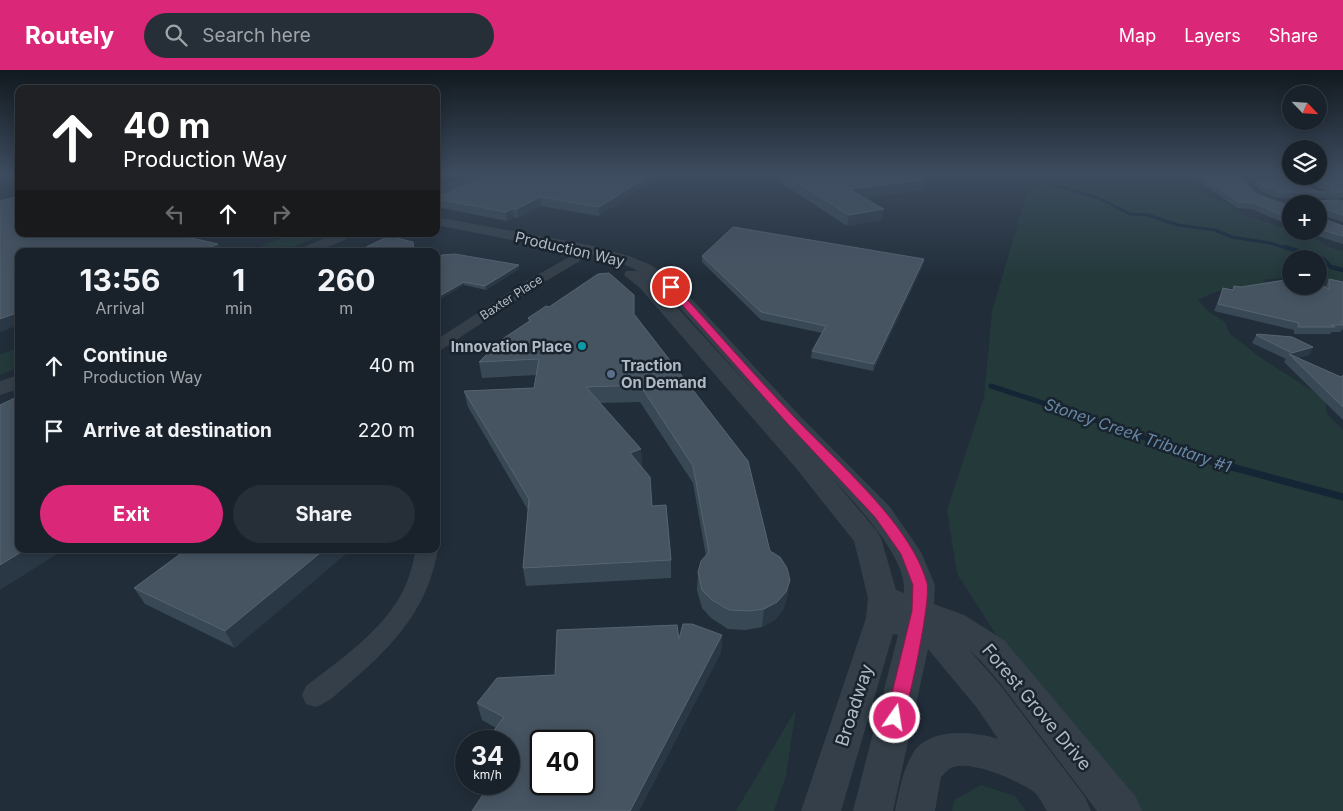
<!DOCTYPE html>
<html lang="en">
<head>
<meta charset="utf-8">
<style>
	body { margin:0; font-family:Inter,sans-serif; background:#262f37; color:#f1f3f6; height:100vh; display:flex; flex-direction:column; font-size:19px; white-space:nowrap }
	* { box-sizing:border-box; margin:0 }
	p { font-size:16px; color:#9fa4a9 }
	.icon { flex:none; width:28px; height:28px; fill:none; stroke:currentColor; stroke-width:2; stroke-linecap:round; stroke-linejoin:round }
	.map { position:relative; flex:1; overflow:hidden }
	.sheet { position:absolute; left:15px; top:178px; width:425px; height:305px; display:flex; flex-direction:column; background:#19222b; border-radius:10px; box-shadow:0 2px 12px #0003,0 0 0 1px #373f47 }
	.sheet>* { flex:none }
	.guide { position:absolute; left:15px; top:15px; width:425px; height:152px; border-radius:10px; box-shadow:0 2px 12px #0003,0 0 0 1px #373f47; background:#202124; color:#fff; overflow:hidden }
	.needle { width:32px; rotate:115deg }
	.controls { position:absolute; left:1282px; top:15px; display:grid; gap:10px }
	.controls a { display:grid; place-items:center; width:45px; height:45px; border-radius:50%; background:#19222b; box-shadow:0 2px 12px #0003,0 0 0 1px #373f47; font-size:25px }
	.speed { position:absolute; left:455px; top:660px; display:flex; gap:10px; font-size:25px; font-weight:700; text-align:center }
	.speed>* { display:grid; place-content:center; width:65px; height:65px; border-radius:50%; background:#19222b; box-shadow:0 2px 12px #0003,0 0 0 1px #373f47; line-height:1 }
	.speed small { font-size:12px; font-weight:400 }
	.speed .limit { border:2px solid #111; border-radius:8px; background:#fff; color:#111 }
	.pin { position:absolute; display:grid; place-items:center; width:42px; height:42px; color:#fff; margin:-21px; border:2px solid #fff; border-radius:50%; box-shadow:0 1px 5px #0007 }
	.me { position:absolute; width:55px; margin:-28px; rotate:13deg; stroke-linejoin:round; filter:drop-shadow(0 0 4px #0008) }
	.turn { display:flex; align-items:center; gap:18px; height:105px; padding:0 25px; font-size:22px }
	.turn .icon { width:65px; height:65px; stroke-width:2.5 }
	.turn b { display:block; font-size:35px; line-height:42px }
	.lanes { display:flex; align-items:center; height:48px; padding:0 25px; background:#0003; justify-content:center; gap:25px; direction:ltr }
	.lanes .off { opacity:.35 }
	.eta { display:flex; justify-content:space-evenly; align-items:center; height:85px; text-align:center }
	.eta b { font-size:30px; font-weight:700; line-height:35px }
	.action { display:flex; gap:10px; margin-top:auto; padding:10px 25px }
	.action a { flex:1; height:58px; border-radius:30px; background:#db2777; color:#fff; font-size:20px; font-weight:700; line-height:58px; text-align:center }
	.action a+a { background:#262f37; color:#f1f3f6 }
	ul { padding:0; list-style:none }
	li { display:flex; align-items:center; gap:15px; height:65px; padding:0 25px }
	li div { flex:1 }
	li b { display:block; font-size:19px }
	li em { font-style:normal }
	header { display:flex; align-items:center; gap:30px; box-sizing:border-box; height:70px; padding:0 25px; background:#db2777; color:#fff }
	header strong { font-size:24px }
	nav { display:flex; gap:28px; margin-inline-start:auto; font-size:18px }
	.search { width:350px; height:45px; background:#262f37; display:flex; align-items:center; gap:12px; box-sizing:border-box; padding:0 18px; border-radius:28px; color:#9fa4a9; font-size:19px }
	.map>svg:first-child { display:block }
	.green { fill:#23393a }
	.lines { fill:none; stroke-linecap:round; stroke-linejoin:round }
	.stream-far3 { stroke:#142536; stroke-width:3 }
	.stream-far2 { stroke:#142536; stroke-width:4.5 }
	.stream-far1 { stroke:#142536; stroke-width:5 }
	.stream { stroke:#142536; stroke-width:7 }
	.minor { fill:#343f49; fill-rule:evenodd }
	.tertiary { fill:#343f49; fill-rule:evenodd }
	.wall { fill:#394855 }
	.shaded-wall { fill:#2a3845 }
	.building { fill:#465462; stroke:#566471; fill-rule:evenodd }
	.route { fill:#db2777; stroke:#8e194d }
	.culture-dot { fill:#0f9aa8; stroke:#1a242e; stroke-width:2 }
	.service-dot { fill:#5c6f8a; stroke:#1a242e; stroke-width:2 }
	.labels { text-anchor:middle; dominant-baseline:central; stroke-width:5; stroke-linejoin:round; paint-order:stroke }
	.far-street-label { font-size:12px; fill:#afbac6; stroke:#1a242e }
	.street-label { font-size:15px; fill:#afbac6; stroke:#1a242e }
	.poi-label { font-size:15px; font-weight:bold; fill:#afbac6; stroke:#1a242e; text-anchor:end }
	.water-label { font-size:16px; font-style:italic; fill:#6788a5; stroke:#1a242e }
	.near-street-label { font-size:18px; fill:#afbac6; stroke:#1a242e }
</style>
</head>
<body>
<header>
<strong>Routely</strong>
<div class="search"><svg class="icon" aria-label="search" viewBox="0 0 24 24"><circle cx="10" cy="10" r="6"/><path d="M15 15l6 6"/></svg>Search here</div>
<nav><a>Map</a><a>Layers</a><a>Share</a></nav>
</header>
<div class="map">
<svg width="1343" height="741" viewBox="0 0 1343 741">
	<rect width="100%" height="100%" fill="#212d39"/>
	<g class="green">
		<path d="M1034,103H1192L1190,106L1197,120L1232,136L1243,144L1319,170L1325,176L1343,181V214L1319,211V189H1291V207L1263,210L1270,217L1269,219C1237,215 1227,216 1198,230L1209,242L1225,252L1230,264L1260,287L1325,329L1327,344L1343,360V741H1141L999,569L957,504L947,440L984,327L992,241L1027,122L1041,111Z"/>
		<polygon points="291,164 325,164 284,181 249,181"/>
		<polygon points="19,277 19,297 0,305 0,285"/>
		<polygon points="796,639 786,706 774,741 736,741"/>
		<polygon points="981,715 1015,726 1026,741 952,741 954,730"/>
	</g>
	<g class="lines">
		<polyline class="stream-far3" points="1033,109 1098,128 1130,144 1148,145 1178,155 1215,160 1232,167 1270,173 1289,179"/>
		<polyline class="stream-far2" points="1285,177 1323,189 1331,197 1343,200"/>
		<polyline class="stream-far1" points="991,316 1119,358 1193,387 1221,395"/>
		<polyline class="stream" points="1217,393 1343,427"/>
		<g class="minor">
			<polygon points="1250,107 1284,109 1284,113 1281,114 1249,113 1261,124 1291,135 1291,142 1253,128 1237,112"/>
			<polygon points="1343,120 1343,126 1335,126 1342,132 1337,135 1318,124 1323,121"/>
			<polygon points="589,176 593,177 595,180 593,183 538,216 441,280 436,282 436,270 528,210"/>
			<path d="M436,476L438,479C428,537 396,573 353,610C341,620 330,632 316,637L306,634L302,625L306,616C341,589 384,560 404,519C410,506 413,493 416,479H436Z"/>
		</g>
		<g class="tertiary">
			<polygon points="472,103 488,103 486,106 436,127 436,118"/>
			<path d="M436,147L589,175L629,186L651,195L677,213L799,345L890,437L921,482L935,515L934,534L964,545L1004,570L1136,727L1142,741H1097L1001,614L980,590L970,581L1001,616L1085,727L1091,741H1047C1043,735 1039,726 1034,722C1017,710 973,691 953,697C948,699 944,704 941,707L935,741H895C899,722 902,702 912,685C927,657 973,661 998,669L977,638L928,579L893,741H853L898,565L893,564L841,741H801L866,548L868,528L854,471L795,397L640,218L624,205L626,201H638L647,207C618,186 576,182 542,176C507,169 471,162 436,155ZM654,212L665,221L760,328ZM826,401C850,429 908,485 904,523L896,520L881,468L877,461Z"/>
			<polygon points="334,164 353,164 351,167 319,181 299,181 302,178"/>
			<polygon points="19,305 19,319 0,325 0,311"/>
		</g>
	</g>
	<g class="wall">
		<polygon points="666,103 599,146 541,136 518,148 514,147 507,151 437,137 436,134 436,128"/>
		<polygon points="766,103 931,103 921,120 864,128 882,150 847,156"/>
		<polygon points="1190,103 1291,103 1291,106 1295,106 1294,108 1268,104 1246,106 1240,109 1255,124 1291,137 1291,156 1252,139 1237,138 1189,104"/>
		<polygon points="1307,106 1343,109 1343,128 1328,127 1329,122 1304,111"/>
		<polygon points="1257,110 1317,121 1325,122 1322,127 1277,128 1262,122 1254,115"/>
		<polygon points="1296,130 1343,131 1343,152 1321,145 1321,148 1343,156 1343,174 1302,161 1319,161 1319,134 1294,134"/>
		<polygon points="702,186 924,189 923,195 873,301 811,288 812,281 822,263 761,250 702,192"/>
		<polygon points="436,189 519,195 519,199 486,220 464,215"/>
		<polygon points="1329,209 1343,212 1343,259 1340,262 1332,262 1330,264 1294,264 1294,260 1214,241 1223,218 1232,220 1234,216 1241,217 1325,217"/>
		<polygon points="549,237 634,245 770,481 790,510 787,528 783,540 775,550 762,557 746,560 728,559 711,548 702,538 697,520 698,502 706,486 693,413 640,332 600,333 641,379 642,396 641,397 652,436 671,490 671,508 526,516 523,498 528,440 468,337 464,321 534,318 536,305 482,308 479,292 529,252 528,248"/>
		<polygon points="1257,264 1313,277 1309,285 1297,288 1341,307 1343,305 1343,350 1284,292 1286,289 1252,273"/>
		<polygon points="187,479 235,578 145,534 134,518"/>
		<polygon points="722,565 721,582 639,741 472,741 509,714 509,671 496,658 482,650 477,633 555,605 679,569"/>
	</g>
	<g class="shaded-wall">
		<polygon points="654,103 666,103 599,146 599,137"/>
		<polygon points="927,103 931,103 921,120 848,130 849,119"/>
		<polygon points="1244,103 1268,103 1268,104 1246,106 1235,112 1238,106"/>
		<polygon points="540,127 541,136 518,148 517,139"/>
		<polygon points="512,139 514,147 507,151 506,142"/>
		<polygon points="884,139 882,150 847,156 849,145"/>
		<polygon points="166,164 188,164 169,171"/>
		<polygon points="218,174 221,181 200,181"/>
		<polygon points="924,189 923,195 873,301 874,294"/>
		<polygon points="519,195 519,199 486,220 485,216"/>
		<polygon points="464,212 464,215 436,232 436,228"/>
		<polygon points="19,242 19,255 0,262 0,249"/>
		<polygon points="1313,277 1309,285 1293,289 1290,286 1292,283"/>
		<polygon points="641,379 642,396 630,400 630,383"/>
		<polygon points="26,479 65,479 0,520 0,495"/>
		<polygon points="325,479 352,479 235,578 225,561"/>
		<polygon points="790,510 787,528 783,540 775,550 762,557 764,539"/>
		<polygon points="722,565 721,582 639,741 630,741"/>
	</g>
	<g class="building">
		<polygon points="491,103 654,103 599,137 540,127 517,139 512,139 506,142 436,129 436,128"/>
		<polygon points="782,103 927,103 923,110 849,119 884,139 849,145"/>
		<polygon points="1197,103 1244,103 1238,106 1255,124 1291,137 1291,149 1254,133 1239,132"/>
		<polygon points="1308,106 1343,109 1343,122 1331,122 1332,117"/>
		<polygon points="1257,110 1291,110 1317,121 1325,122 1280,122 1265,117"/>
		<polygon points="19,126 19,164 174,164 218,174 200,181 19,181 19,242 0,249 0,131"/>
		<polygon points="1296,130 1343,131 1343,145 1323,138 1320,140 1321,148 1343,156 1343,166 1319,159 1319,134 1296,134"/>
		<polygon points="733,157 924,189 874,294 812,281 826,256 761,242 702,186"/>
		<polygon points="389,166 413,172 414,181 358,181"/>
		<polygon points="455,184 519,195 485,216 464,212 436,228 436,189 442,185"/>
		<polygon points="609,203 634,225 634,244 748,391 770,481 780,487 787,498 790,510 786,522 777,532 764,539 748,541 729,540 712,530 702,520 698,502 701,491 709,482 693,396 640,315 586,317 641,379 630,383 650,407 652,436 666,435 671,490 523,498 529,429 464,321 534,318 539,289 479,292 501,270 531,250 528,248 546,236 549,237 598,204"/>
		<polygon points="1291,209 1291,216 1319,216 1319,214 1329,219 1329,209 1343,212 1343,252 1340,252 1343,254 1343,255 1331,255 1335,257 1298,257 1299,253 1218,234 1223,218 1233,220 1234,216 1241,217"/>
		<polygon points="1257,264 1292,267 1313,277 1292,283 1256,265"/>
		<polygon points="1289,284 1341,307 1343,305 1343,337"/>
		<polygon points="19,326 19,479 26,479 0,495 0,335"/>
		<polygon points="187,479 325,479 225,561 134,518"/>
		<path d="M683,554H692L722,565L630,741H472L490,714H509V671H486L504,647L477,633L497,608L555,605L557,560L677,555L679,569ZM541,671H584V714H541Z"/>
	</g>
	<linearGradient id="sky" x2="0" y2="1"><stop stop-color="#12191f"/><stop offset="0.5" stop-color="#3d4c5f"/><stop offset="1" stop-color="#3d4c5f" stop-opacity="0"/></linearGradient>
	<rect width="1343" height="207" fill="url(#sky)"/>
	<path class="route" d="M671,214L674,215C715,260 754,305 796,349C838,393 911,455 927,513C931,530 909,636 901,654L895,656L889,654L886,648L912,541L913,515L901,484L875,447L787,353L668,219L667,217Z"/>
	<circle class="culture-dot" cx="582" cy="276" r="5"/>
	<circle class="service-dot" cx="611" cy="304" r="5"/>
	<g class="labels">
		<g class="far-street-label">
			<text transform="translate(511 227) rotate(-33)">Baxter Place</text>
		</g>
		<g class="street-label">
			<text transform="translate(570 179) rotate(13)">Production Way</text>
		</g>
		<g class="poi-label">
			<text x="572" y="276">Innovation Place</text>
			<text x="621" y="295" text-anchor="start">Traction<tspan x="621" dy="17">On Demand</tspan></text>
		</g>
		<g class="water-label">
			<text transform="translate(1138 365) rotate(19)">Stoney Creek Tributary #1</text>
		</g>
		<g class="near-street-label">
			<text transform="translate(854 635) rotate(-72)">Broadway</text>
			<text transform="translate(1037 637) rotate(50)">Forest Grove Drive</text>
		</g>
	</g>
</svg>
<div class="controls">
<a><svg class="needle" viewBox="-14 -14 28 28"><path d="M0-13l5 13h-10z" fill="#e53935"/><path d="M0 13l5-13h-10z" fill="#9fa4a9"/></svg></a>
<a><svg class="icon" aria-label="layers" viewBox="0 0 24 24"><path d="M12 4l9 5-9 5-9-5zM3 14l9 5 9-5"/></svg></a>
<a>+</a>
<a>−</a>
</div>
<div class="speed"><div>34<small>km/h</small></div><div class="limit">40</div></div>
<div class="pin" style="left:671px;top:217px;background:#d93025"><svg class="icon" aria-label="arrive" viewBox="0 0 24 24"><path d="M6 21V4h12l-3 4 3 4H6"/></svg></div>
<svg class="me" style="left:895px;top:648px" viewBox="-20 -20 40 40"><circle r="17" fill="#db2777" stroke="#fff" stroke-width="3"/><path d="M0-11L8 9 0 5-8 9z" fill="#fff"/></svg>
<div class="guide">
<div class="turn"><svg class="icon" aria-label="ahead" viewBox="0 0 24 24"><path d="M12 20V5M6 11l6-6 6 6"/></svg><div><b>40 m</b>Production Way</div></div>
<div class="lanes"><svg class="icon off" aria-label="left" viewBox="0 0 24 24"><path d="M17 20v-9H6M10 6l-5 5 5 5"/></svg><svg class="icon" aria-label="ahead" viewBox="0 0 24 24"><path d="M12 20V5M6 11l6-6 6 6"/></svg><svg class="icon off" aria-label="right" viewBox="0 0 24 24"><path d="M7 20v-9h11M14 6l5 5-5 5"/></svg></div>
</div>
<section class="sheet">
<div class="eta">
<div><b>13:56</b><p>Arrival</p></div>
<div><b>1</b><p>min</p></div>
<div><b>260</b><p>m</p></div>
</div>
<ul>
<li><svg class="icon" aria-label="ahead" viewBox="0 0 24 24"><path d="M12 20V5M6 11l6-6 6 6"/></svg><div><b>Continue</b><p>Production Way</p></div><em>40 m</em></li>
<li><svg class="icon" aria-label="arrive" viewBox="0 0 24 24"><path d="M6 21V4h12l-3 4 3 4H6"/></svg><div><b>Arrive at destination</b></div><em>220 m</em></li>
</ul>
<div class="action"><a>Exit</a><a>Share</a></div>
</section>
</div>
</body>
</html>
